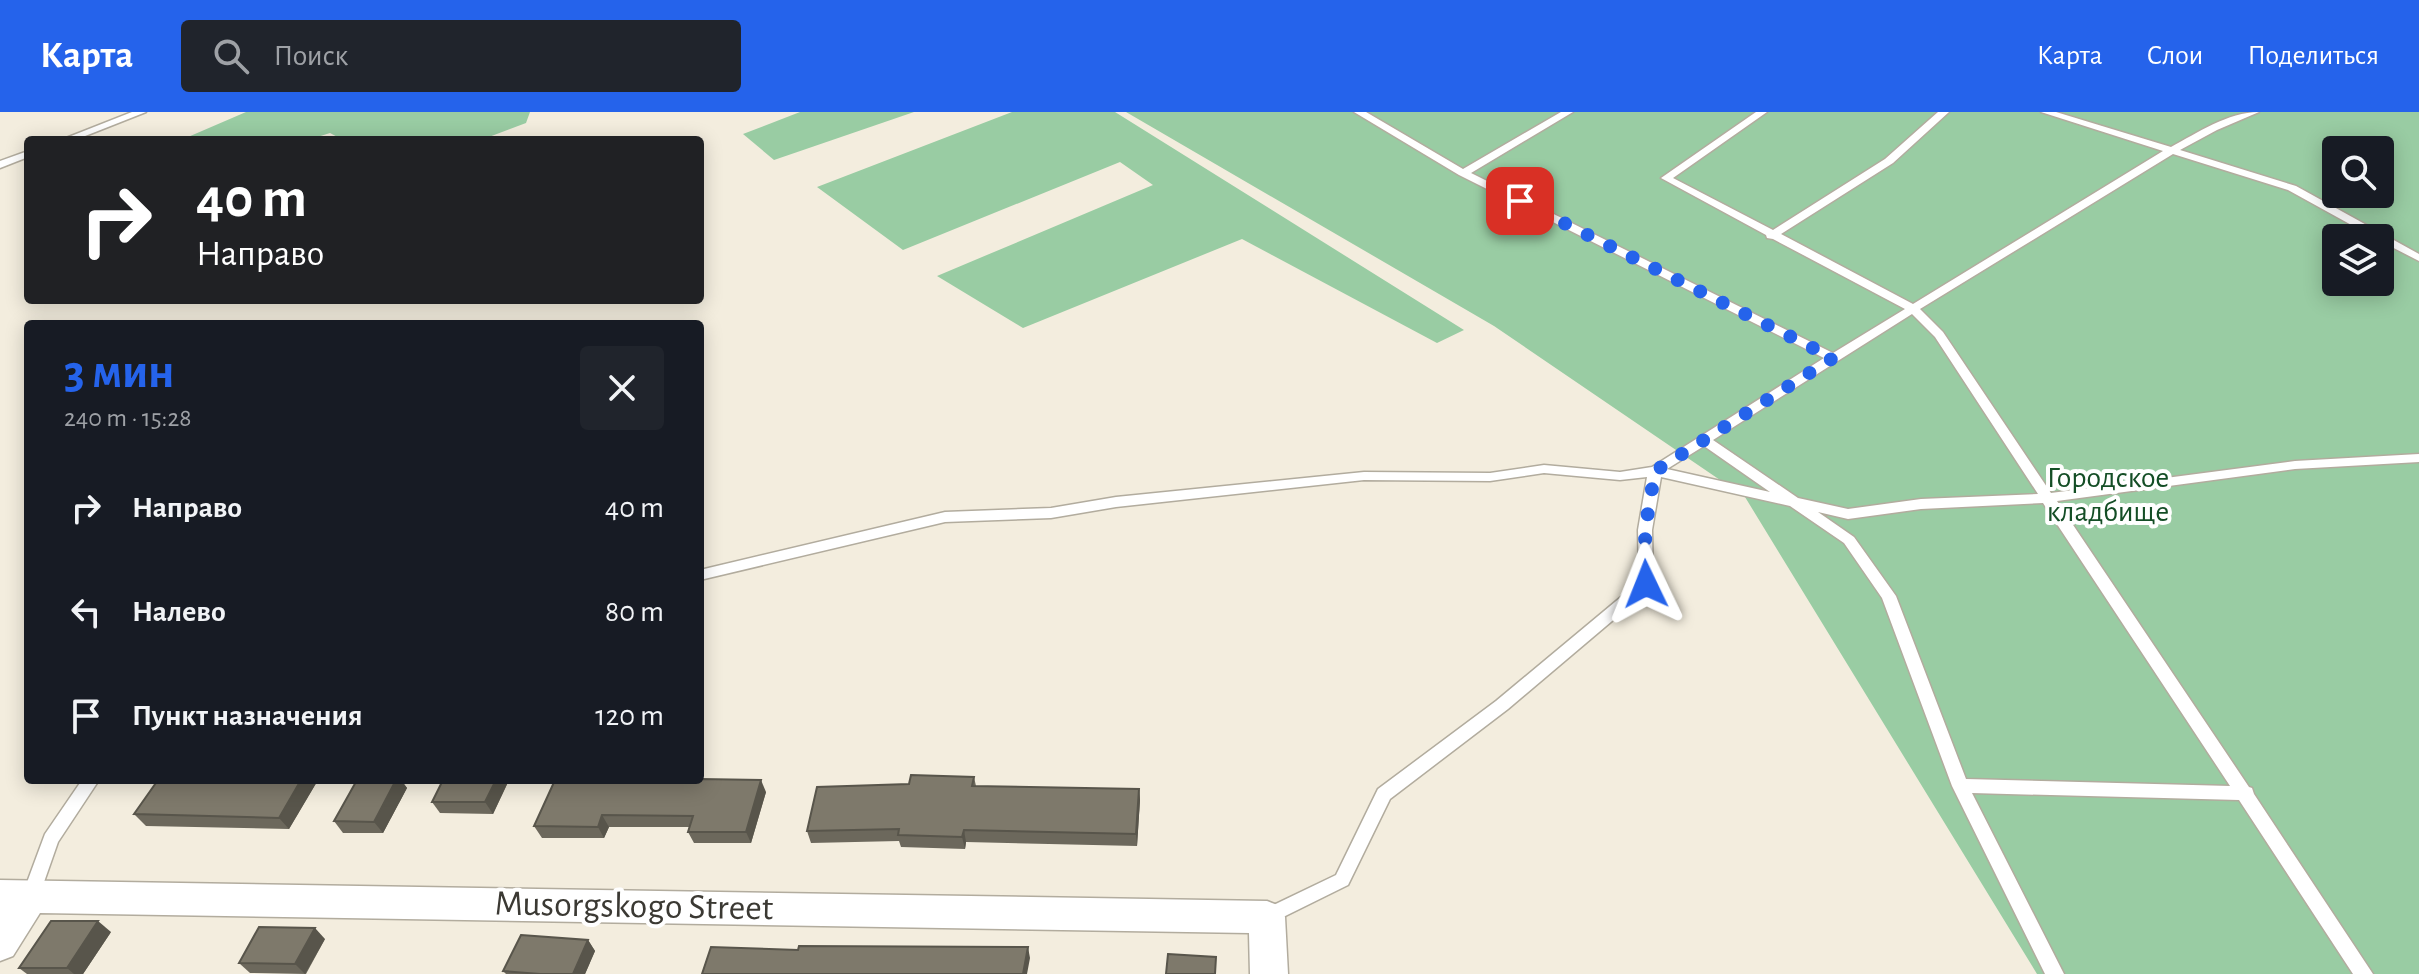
<!DOCTYPE html>
<html lang="ru">
<head>
<meta charset="utf-8">
<style>
	body { margin:0; font-family:"Alegreya Sans",sans-serif; background:#20242c; color:#f1f3f6; height:100vh; display:flex; flex-direction:column; font-size:30px; white-space:nowrap }
	* { box-sizing:border-box; margin:0 }
	p { font-size:26px; color:#9ea1a6 }
	.icon { flex:none; width:44px; height:44px; fill:none; stroke:currentColor; stroke-width:2; stroke-linecap:round; stroke-linejoin:round }
	.map { position:relative; flex:1; overflow:hidden }
	.details { position:absolute; left:24px; top:208px; width:680px; height:464px; display:flex; flex-direction:column; background:#171b24; border-radius:8px; box-shadow:0 4px 20px #0003 }
	.details>* { flex:none }
	.hud { position:absolute; left:24px; top:24px; width:680px; height:168px; border-radius:8px; box-shadow:0 4px 20px #0003; background:#202124; color:#fff; overflow:hidden }
	.buttons { position:absolute; left:2322px; top:24px; display:grid; gap:16px }
	.buttons a { display:grid; place-items:center; width:72px; height:72px; border-radius:8px; background:#171b24; box-shadow:0 4px 20px #0003; font-size:40px }
	.pin { position:absolute; display:grid; place-items:center; width:68px; height:68px; color:#fff; margin:-34px; border-radius:16px; box-shadow:0 4px 12px #0006 }
	.me { position:absolute; width:88px; margin:-44px; rotate:358deg; stroke-linejoin:round; filter:drop-shadow(0 0 6px #0008) }
	.turn { display:flex; align-items:center; gap:28px; height:168px; padding:0 40px; font-size:36px }
	.turn .icon { width:104px; height:104px; stroke-width:2.5 }
	.turn b { display:block; font-size:56px; line-height:68px }
	.round { display:grid; place-items:center; flex:none; width:84px; height:84px; border-radius:8px; background:#20242c }
	.headline { display:flex; align-items:center; justify-content:space-between; height:136px; padding:0 40px }
	h1 { font-size:48px; font-weight:700; line-height:60px; color:#2563eb }
	ul { padding:0; list-style:none }
	li { display:flex; align-items:center; gap:24px; height:104px; padding:0 40px }
	li div { flex:1 }
	li b { display:block; font-size:30px }
	li em { font-style:normal }
	header { display:flex; align-items:center; gap:48px; box-sizing:border-box; height:112px; padding:0 40px; background:#2563eb; color:#fff }
	header strong { font-size:38px }
	nav { display:flex; gap:44px; margin-inline-start:auto; font-size:28px }
	.search { width:560px; height:72px; background:#20242c; display:flex; align-items:center; gap:20px; box-sizing:border-box; padding:0 28px; border-radius:8px; color:#9ea1a6; font-size:30px }
	.map>svg:first-child { display:block }
	.green { fill:#99cca3; fill-rule:evenodd }
	.lines { fill:none; stroke-linecap:round; stroke-linejoin:round }
	.lane-casing { stroke:#b2ac9e; stroke-width:3 }
	.street-casing { stroke:#b2ac9e; stroke-width:3 }
	.lane { fill:#fff; fill-rule:evenodd }
	.street { fill:#fff; fill-rule:evenodd }
	.wall { fill:#6c685c }
	.shaded-wall { fill:#58554b }
	.building { fill:#7e796b; stroke:#58554b; stroke-width:2 }
	.route { stroke:#2563eb; stroke-width:14; stroke-dasharray:0 25.2 }
	.labels { text-anchor:middle; dominant-baseline:central; stroke-width:8; stroke-linejoin:round; paint-order:stroke }
	.park-label { font-size:30px; fill:#144e26; stroke:#fff }
	.near-street-label { font-size:36px; fill:#3b3933; stroke:#fff }
</style>
</head>
<body>
<header>
<strong>Карта</strong>
<div class="search"><svg class="icon" aria-label="search" viewBox="0 0 24 24"><circle cx="10" cy="10" r="6"/><path d="M15 15l6 6"/></svg>Поиск</div>
<nav><a>Карта</a><a>Слои</a><a>Поделиться</a></nav>
</header>
<div class="map">
<svg width="2419" height="862" viewBox="0 0 2419 862">
	<rect width="100%" height="100%" fill="#f3edde"/>
	<g class="green">
		<polygon points="246,0 530,0 526,11 481,28 343,28 330,21 308,28 181,28"/>
		<polygon points="800,0 914,0 774,48 743,22"/>
		<polygon points="1012,0 1115,0 1464,218 1437,231 1242,127 1023,216 937,164 1153,73 1120,50 903,138 817,75"/>
		<path d="M1126,0H2419V862H2037L1745,385L1494,214ZM2336,38H2380V82H2336ZM2336,126H2380V170H2336Z"/>
	</g>
	<g class="lines">
		<g class="lane-casing">
			<g id="lane">
				<polygon points="132,0 146,0 75,28 61,28"/>
				<path d="M1354,0H1366L1463,57L1561,0H1573L1471,61L1833,241L1905,197L1773,127L1767,126L1766,123L1661,66L1756,0H1767L1673,66L1773,118L1885,47L1938,0H1949L1893,51L1781,122L1913,192L2163,39L2041,0H2056L2171,35C2197,21 2228,0 2259,0L2217,18L2180,38L2296,74L2419,142V149L2380,129V126H2375L2288,78L2173,42L1920,197L1943,220L2051,381L2295,349L2419,342V350L2295,357L2057,389L2249,675L2252,676L2254,682L2373,862H2353L2239,688L1972,681L2064,862H2045L1952,674L1882,486L1844,431L1790,394L1661,365L1652,418L1653,472L1651,476L1508,597L1390,687L1348,773L1267,813L1261,811L1258,805L1261,799L1336,763L1378,677L1496,589L1639,470L1638,418L1647,365L1620,368L1544,361L1490,369L1364,368L1116,395L1051,406L945,410L700,468V458L945,400L1051,396L1116,385L1364,360L1490,361L1544,353L1620,360L1652,355L1824,246L1459,63ZM1912,202L1935,225L2038,382L1921,387L1848,397L1798,386L1713,328ZM1704,334L1770,380L1667,357ZM2043,391L2230,674L1966,667L1896,484L1854,425L1818,400L1848,407L1921,397Z"/>
				<polygon points="28,39 28,45 0,56 0,49"/>
				<polygon points="82,668 99,668 58,730 37,790 31,792 25,790 22,784 45,722"/>
			</g>
		</g>
		<g class="street-casing">
			<polygon id="street" points="0,768 1267,789 1280,794 1285,805 1288,862 1250,862 1249,821 40,801 13,844 0,849"/>
		</g>
		<use href="#lane" class="lane"/>
		<use href="#street" class="street"/>
	</g>
	<g class="wall">
		<polygon points="974,665 976,674 1139,677 1140,688 1137,734 966,730 965,737 901,735 899,729 811,731 807,719 909,672"/>
		<polygon points="318,668 289,717 146,714 134,702"/>
		<polygon points="357,668 401,668 407,676 383,721 343,721 334,709"/>
		<polygon points="509,668 493,702 440,701 432,690"/>
		<polygon points="555,668 766,680 751,731 694,731 688,720 689,715 609,715 604,726 542,726 534,714"/>
		<polygon points="111,820 83,862 27,862 19,856"/>
		<polygon points="325,827 306,862 250,861 239,851"/>
		<polygon points="588,828 595,839 585,862 506,862 503,859"/>
	</g>
	<g class="shaded-wall">
		<polygon points="301,668 318,668 289,717 279,706"/>
		<polygon points="396,668 401,668 407,676 383,721 374,710"/>
		<polygon points="496,668 509,668 493,702 485,690"/>
		<polygon points="761,668 766,680 751,731 746,720"/>
		<polygon points="1139,677 1140,688 1137,734 1136,722"/>
		<polygon points="602,703 609,715 604,726 598,715"/>
		<polygon points="964,718 966,730 965,737 962,725"/>
		<polygon points="98,809 111,820 83,862 74,862 67,856"/>
		<polygon points="315,816 325,827 305,862 295,852"/>
		<polygon points="588,828 595,839 585,862 573,862"/>
		<polygon points="1028,835 1030,846 1027,862 1023,862"/>
	</g>
	<g class="building">
		<polygon points="911,663 974,665 972,674 1139,677 1136,722 964,718 962,725 898,723 899,717 807,719 817,675 909,672"/>
		<polygon points="700,667 761,668 746,720 688,720 693,704 602,703 598,715 534,714 555,668"/>
		<polygon points="158,668 301,668 279,706 134,702"/>
		<polygon points="357,668 396,668 374,710 334,709"/>
		<polygon points="443,668 496,668 485,690 432,690"/>
		<polygon points="51,809 98,809 67,856 19,856"/>
		<polygon points="259,815 315,816 295,852 239,851"/>
		<polygon points="521,823 588,828 573,862 540,862 503,859"/>
		<polygon points="799,834 1028,835 1023,862 702,862 711,835 798,838"/>
		<polygon points="1168,842 1216,845 1215,862 1166,862"/>
	</g>
	<g class="lines">
		<polyline class="route" points="1520,89 1833,246 1655,359 1645,418 1646,472"/>
	</g>
	<g class="labels">
		<g class="park-label">
			<text x="2108" y="366">Городское<tspan x="2108" dy="34">кладбище</tspan></text>
		</g>
		<g class="near-street-label">
			<text transform="translate(634 794) rotate(1)">Musorgskogo Street</text>
		</g>
	</g>
</svg>
<div class="buttons">
<a><svg class="icon" aria-label="search" viewBox="0 0 24 24"><circle cx="10" cy="10" r="6"/><path d="M15 15l6 6"/></svg></a>
<a><svg class="icon" aria-label="layers" viewBox="0 0 24 24"><path d="M12 4l9 5-9 5-9-5zM3 14l9 5 9-5"/></svg></a>
</div>
<div class="pin" style="left:1520px;top:89px;background:#d93025"><svg class="icon" aria-label="arrive" viewBox="0 0 24 24"><path d="M6 21V4h12l-3 4 3 4H6"/></svg></div>
<svg class="me" style="left:1646px;top:472px" viewBox="-20 -20 40 40"><path d="M0-17L14 15 0 8-14 15z" fill="#2563eb" stroke="#fff" stroke-width="4"/></svg>
<div class="hud">
<div class="turn"><svg class="icon" aria-label="right" viewBox="0 0 24 24"><path d="M7 20v-9h11M14 6l5 5-5 5"/></svg><div><b>40 m</b>Направо</div></div>
</div>
<section class="details">
<div class="headline"><div><h1>3 мин</h1><p>240 m · 15:28</p></div><a class="round"><svg class="icon" aria-label="close" viewBox="0 0 24 24"><path d="M6 6l12 12M18 6L6 18"/></svg></a></div>
<ul>
<li><svg class="icon" aria-label="right" viewBox="0 0 24 24"><path d="M7 20v-9h11M14 6l5 5-5 5"/></svg><div><b>Направо</b></div><em>40 m</em></li>
<li><svg class="icon" aria-label="left" viewBox="0 0 24 24"><path d="M17 20v-9H6M10 6l-5 5 5 5"/></svg><div><b>Налево</b></div><em>80 m</em></li>
<li><svg class="icon" aria-label="arrive" viewBox="0 0 24 24"><path d="M6 21V4h12l-3 4 3 4H6"/></svg><div><b>Пункт назначения</b></div><em>120 m</em></li>
</ul>
</section>
</div>
</body>
</html>
